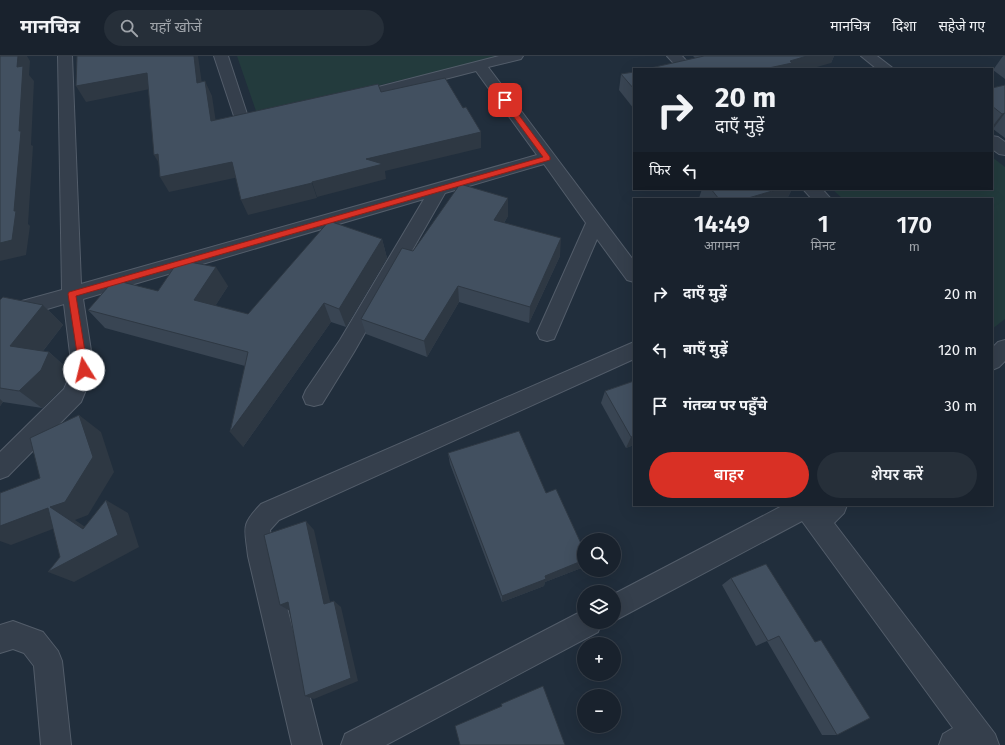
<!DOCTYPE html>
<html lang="hi">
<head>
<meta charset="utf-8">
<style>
	body { margin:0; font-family:"Fira Sans","Noto Sans Devanagari",sans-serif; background:#262f39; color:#f1f3f6; height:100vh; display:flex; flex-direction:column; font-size:15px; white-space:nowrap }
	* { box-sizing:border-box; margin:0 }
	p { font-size:13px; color:#9fa4aa }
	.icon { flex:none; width:22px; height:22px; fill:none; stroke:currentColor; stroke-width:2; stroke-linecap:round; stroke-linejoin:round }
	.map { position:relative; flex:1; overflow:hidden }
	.sheet { position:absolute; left:633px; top:142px; width:360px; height:308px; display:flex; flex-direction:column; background:#19222d; border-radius:0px; box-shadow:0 4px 16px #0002,0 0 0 1px #373f49 }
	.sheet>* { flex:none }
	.banner { position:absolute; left:633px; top:12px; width:360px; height:122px; border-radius:0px; box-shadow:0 4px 16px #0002,0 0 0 1px #373f49; background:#19222d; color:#f1f3f6; overflow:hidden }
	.buttons { position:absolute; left:577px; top:477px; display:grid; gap:8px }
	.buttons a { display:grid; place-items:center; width:44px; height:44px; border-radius:50%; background:#19222d; box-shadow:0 4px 16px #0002,0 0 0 1px #373f49; font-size:20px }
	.pin { position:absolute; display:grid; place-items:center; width:34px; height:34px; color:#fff; margin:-17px; border-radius:8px; box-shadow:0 2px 6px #0006 }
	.me { position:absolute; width:44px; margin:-22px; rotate:351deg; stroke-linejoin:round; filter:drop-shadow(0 0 3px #0008) }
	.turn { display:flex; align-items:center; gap:14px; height:84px; padding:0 16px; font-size:18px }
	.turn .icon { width:52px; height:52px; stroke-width:2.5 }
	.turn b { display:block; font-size:28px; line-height:34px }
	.then { display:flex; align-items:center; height:38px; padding:0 16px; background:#0003; gap:8px; font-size:15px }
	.eta { display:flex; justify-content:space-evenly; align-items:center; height:68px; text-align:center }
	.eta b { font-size:24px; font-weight:600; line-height:28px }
	.action { display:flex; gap:8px; margin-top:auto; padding:8px 16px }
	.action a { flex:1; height:46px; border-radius:24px; background:#d93025; color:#fff; font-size:16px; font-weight:600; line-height:46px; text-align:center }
	.action a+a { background:#262f39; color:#f1f3f6 }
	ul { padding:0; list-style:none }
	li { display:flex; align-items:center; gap:12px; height:56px; padding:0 16px }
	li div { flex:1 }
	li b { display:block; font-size:15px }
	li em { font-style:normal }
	header { display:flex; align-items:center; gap:24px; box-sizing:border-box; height:56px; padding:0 20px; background:#19222d; border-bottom:1px solid #373f49 }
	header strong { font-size:19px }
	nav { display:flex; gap:22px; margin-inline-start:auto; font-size:14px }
	.search { width:280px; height:36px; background:#262f39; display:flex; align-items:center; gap:10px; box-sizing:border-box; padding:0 14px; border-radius:22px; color:#9fa4aa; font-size:15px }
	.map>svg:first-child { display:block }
	.green { fill:#233b3d }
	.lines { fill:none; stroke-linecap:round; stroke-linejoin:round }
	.street-casing { stroke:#535d6a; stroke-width:2 }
	.street { fill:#353f4c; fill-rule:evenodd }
	.wall { fill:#394553 }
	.shaded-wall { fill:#2e3843 }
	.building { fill:#425060; stroke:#2e3843 }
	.route { fill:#d93025; stroke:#8d1f18 }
</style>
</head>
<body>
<header>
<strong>मानचित्र</strong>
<div class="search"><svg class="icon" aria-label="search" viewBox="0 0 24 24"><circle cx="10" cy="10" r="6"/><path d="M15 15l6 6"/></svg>यहाँ खोजें</div>
<nav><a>मानचित्र</a><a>दिशा</a><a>सहेजे गए</a></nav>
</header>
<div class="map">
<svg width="1005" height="689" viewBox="0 0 1005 689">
	<rect width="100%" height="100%" fill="#212e3c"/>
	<g class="green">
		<polygon points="237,0 504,0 257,58"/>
		<polygon points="992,101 1005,111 1005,263 992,273 992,143 843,143 832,133 992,133"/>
	</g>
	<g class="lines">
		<g class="street-casing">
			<g id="street">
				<polygon points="58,0 72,0 81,228 537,99 476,15 352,47 347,45 344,42 347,39 499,0 523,0 521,3 488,11 634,205 634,226 627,224 597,183 554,283 547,285 540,283 537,277 586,167 544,108 445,137 354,296 322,348 314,350 306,348 303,341 306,334 340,284 424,143 83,243 94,314 81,346 8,420 0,423 0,396 64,333 72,314 64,248 0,267 0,251 62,234"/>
				<path d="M214,0H228L247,58C255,62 264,57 272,60L275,63L272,66L253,69L235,63Z"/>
				<polygon points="667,0 682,0 694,13 679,13"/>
				<polygon points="861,0 877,0 894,13 877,13"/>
				<polygon points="992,80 998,81 1005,86 1005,99 999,98 992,93"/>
				<polygon points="803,133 822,133 831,143 812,143"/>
				<polygon points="1005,284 1005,305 999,311 992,314 992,292 998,286"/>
				<path d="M634,286V303L279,464L270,474L274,500L322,689H292L248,500C245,471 240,470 261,448Z"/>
				<polygon points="784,449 847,449 844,457 834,467 995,678 999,689 939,689 943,678 953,672 802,465 614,565 614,538"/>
				<polygon points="584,554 584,566 602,566 598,576 386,689 341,689 345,678"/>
				<polygon points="13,565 43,576 58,595 62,605 71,689 41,689 34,610 24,597 13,593 0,597 0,569"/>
			</g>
		</g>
		<use href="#street" class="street"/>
	</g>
	<g class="wall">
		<polygon points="693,0 834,0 831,7 695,2"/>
		<polygon points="1003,0 1005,0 1005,23 993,14"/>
		<polygon points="634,16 634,53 619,34 621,18"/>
		<polygon points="1005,29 1005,82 993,73 992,73 992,32"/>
		<polygon points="702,133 792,133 787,143 701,143 699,142"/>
		<polygon points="508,160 504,167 560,200 529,267 459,246 427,301 366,278 361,263 413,195"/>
		<polygon points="382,183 387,202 346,271 331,266 243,391 245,310 105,272 88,254 158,235 228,230 215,250 248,258"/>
		<polygon points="0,244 43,249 63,269 43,295 49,296 70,315 63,332 42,352 3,346 0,350"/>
		<polygon points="634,325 634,389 626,392 601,347 605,335"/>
		<polygon points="448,397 546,437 584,494 584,511 545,526 544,530 502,546 450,408"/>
		<polygon points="731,522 814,586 821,584 837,679 822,679 767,585 756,590 722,529"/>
	</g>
	<g class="shaded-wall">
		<polygon points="18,0 27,0 30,5 29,19 34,25 31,89 33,90 28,168 30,170 26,199 0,205 0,187 14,155 17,11"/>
		<polygon points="194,0 198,0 204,42 197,27"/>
		<polygon points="807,0 834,0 831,7 810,13 764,13"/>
		<polygon points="147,17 155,32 86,46 76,30"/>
		<polygon points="205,25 212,40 218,80 211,65"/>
		<polygon points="1005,57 993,73 992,73 992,71 1002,58"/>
		<polygon points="481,76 481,92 385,115 386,123 317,141 312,126 366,103"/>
		<polygon points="158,98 163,114 154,99"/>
		<polygon points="232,106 239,121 169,136 160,121"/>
		<polygon points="312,127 317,142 248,159 241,144"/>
		<polygon points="779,133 792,133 787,143 745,143"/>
		<polygon points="508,142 508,160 495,182 494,164"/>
		<polygon points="561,182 560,200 529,267 530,251"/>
		<polygon points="382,183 387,202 346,271 339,253"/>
		<polygon points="216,211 228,230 207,263 194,244"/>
		<polygon points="458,230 459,246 427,301 424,285"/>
		<polygon points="324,247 331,266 243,391 230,376"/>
		<polygon points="43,249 63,269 32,309 10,290"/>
		<polygon points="49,296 70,315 63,332 42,352 19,335"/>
		<polygon points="0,343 3,346 0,350"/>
		<polygon points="79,359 101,376 114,416 88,459 75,464 106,485 83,473 71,466 11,489 0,485 0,470 50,451"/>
		<polygon points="634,380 634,389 626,392 631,381"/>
		<polygon points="106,444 128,457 139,491 74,526 48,516"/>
		<polygon points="306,465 314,474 332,554 324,548"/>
		<polygon points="584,504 584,511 545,526 544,530 502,546 502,540 545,520"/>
		<polygon points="334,545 341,551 358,625 314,643 305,640"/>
		<polygon points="288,546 290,555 280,549"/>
	</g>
	<g class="building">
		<polygon points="0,0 18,0 17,11 23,10 19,75 21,75 14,155 16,155 12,184 0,187"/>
		<polygon points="77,0 194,0 197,27 205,25 211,65 378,28 381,36 445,22 463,52 466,51 481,76 366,103 383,108 312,126 312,127 241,144 232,106 160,121 158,98 154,99 147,17 76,30"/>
		<polygon points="704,0 807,0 790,5 792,7 764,13 646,13"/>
		<polygon points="634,16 634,33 621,18"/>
		<polygon points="1005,29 1005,57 1002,58 992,50 992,32"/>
		<polygon points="460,128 508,142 494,164 561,182 530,251 458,230 424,285 361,263 402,192 413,195"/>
		<polygon points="711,133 779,133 745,143 719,143"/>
		<polygon points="329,165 382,183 339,253 324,247 230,376 248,296 88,254 114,224 158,235 179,204 216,211 194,244 248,258"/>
		<polygon points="3,241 43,249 10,290 49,296 41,314 19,335 0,332 0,244"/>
		<polygon points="634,325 634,380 631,381 605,335"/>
		<polygon points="79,359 93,401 65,446 50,451 83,473 106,444 118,479 48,516 60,501 48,452 0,470 0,437 40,422 30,382"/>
		<polygon points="519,375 546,437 556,433 584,494 584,504 545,520 546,523 502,540 448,397"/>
		<polygon points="306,465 324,548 334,545 351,622 305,640 288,546 280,549 264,479"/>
		<polygon points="766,508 815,586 821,584 870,662 837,679 779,580 768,585 731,522"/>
		<polygon points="543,630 565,689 460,689 455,670 502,650 501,648"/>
	</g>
	<polygon class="route" points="502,43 507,43 550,101 550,104 76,240 88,314 84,318 80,317 68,238 69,236 543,101 502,45"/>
</svg>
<div class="buttons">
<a><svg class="icon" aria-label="search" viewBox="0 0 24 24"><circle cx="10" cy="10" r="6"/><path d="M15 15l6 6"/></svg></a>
<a><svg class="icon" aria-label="layers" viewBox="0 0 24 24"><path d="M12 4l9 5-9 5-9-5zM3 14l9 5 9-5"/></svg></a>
<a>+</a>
<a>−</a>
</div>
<div class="pin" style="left:505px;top:44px;background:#d93025"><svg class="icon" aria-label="arrive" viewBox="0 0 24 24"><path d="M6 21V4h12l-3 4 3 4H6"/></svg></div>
<svg class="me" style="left:84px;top:314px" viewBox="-20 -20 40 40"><circle r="19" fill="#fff"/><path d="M0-13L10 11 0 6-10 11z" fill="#d93025"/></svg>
<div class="banner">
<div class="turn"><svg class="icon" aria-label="right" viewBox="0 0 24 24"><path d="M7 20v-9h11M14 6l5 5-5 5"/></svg><div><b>20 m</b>दाएँ मुड़ें</div></div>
<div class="then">फिर<svg class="icon" aria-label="left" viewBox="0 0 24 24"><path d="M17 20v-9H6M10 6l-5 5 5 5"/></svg></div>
</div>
<section class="sheet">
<div class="eta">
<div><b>14:49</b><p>आगमन</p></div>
<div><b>1</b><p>मिनट</p></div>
<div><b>170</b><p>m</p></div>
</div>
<ul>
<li><svg class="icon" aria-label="right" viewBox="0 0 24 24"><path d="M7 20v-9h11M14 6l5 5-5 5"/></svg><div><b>दाएँ मुड़ें</b></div><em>20 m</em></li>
<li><svg class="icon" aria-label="left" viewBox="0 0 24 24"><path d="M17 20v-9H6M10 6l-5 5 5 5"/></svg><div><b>बाएँ मुड़ें</b></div><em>120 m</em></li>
<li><svg class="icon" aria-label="arrive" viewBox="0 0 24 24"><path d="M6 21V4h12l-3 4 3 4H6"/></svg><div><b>गंतव्य पर पहुँचे</b></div><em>30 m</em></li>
</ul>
<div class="action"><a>बाहर</a><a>शेयर करें</a></div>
</section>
</div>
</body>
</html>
